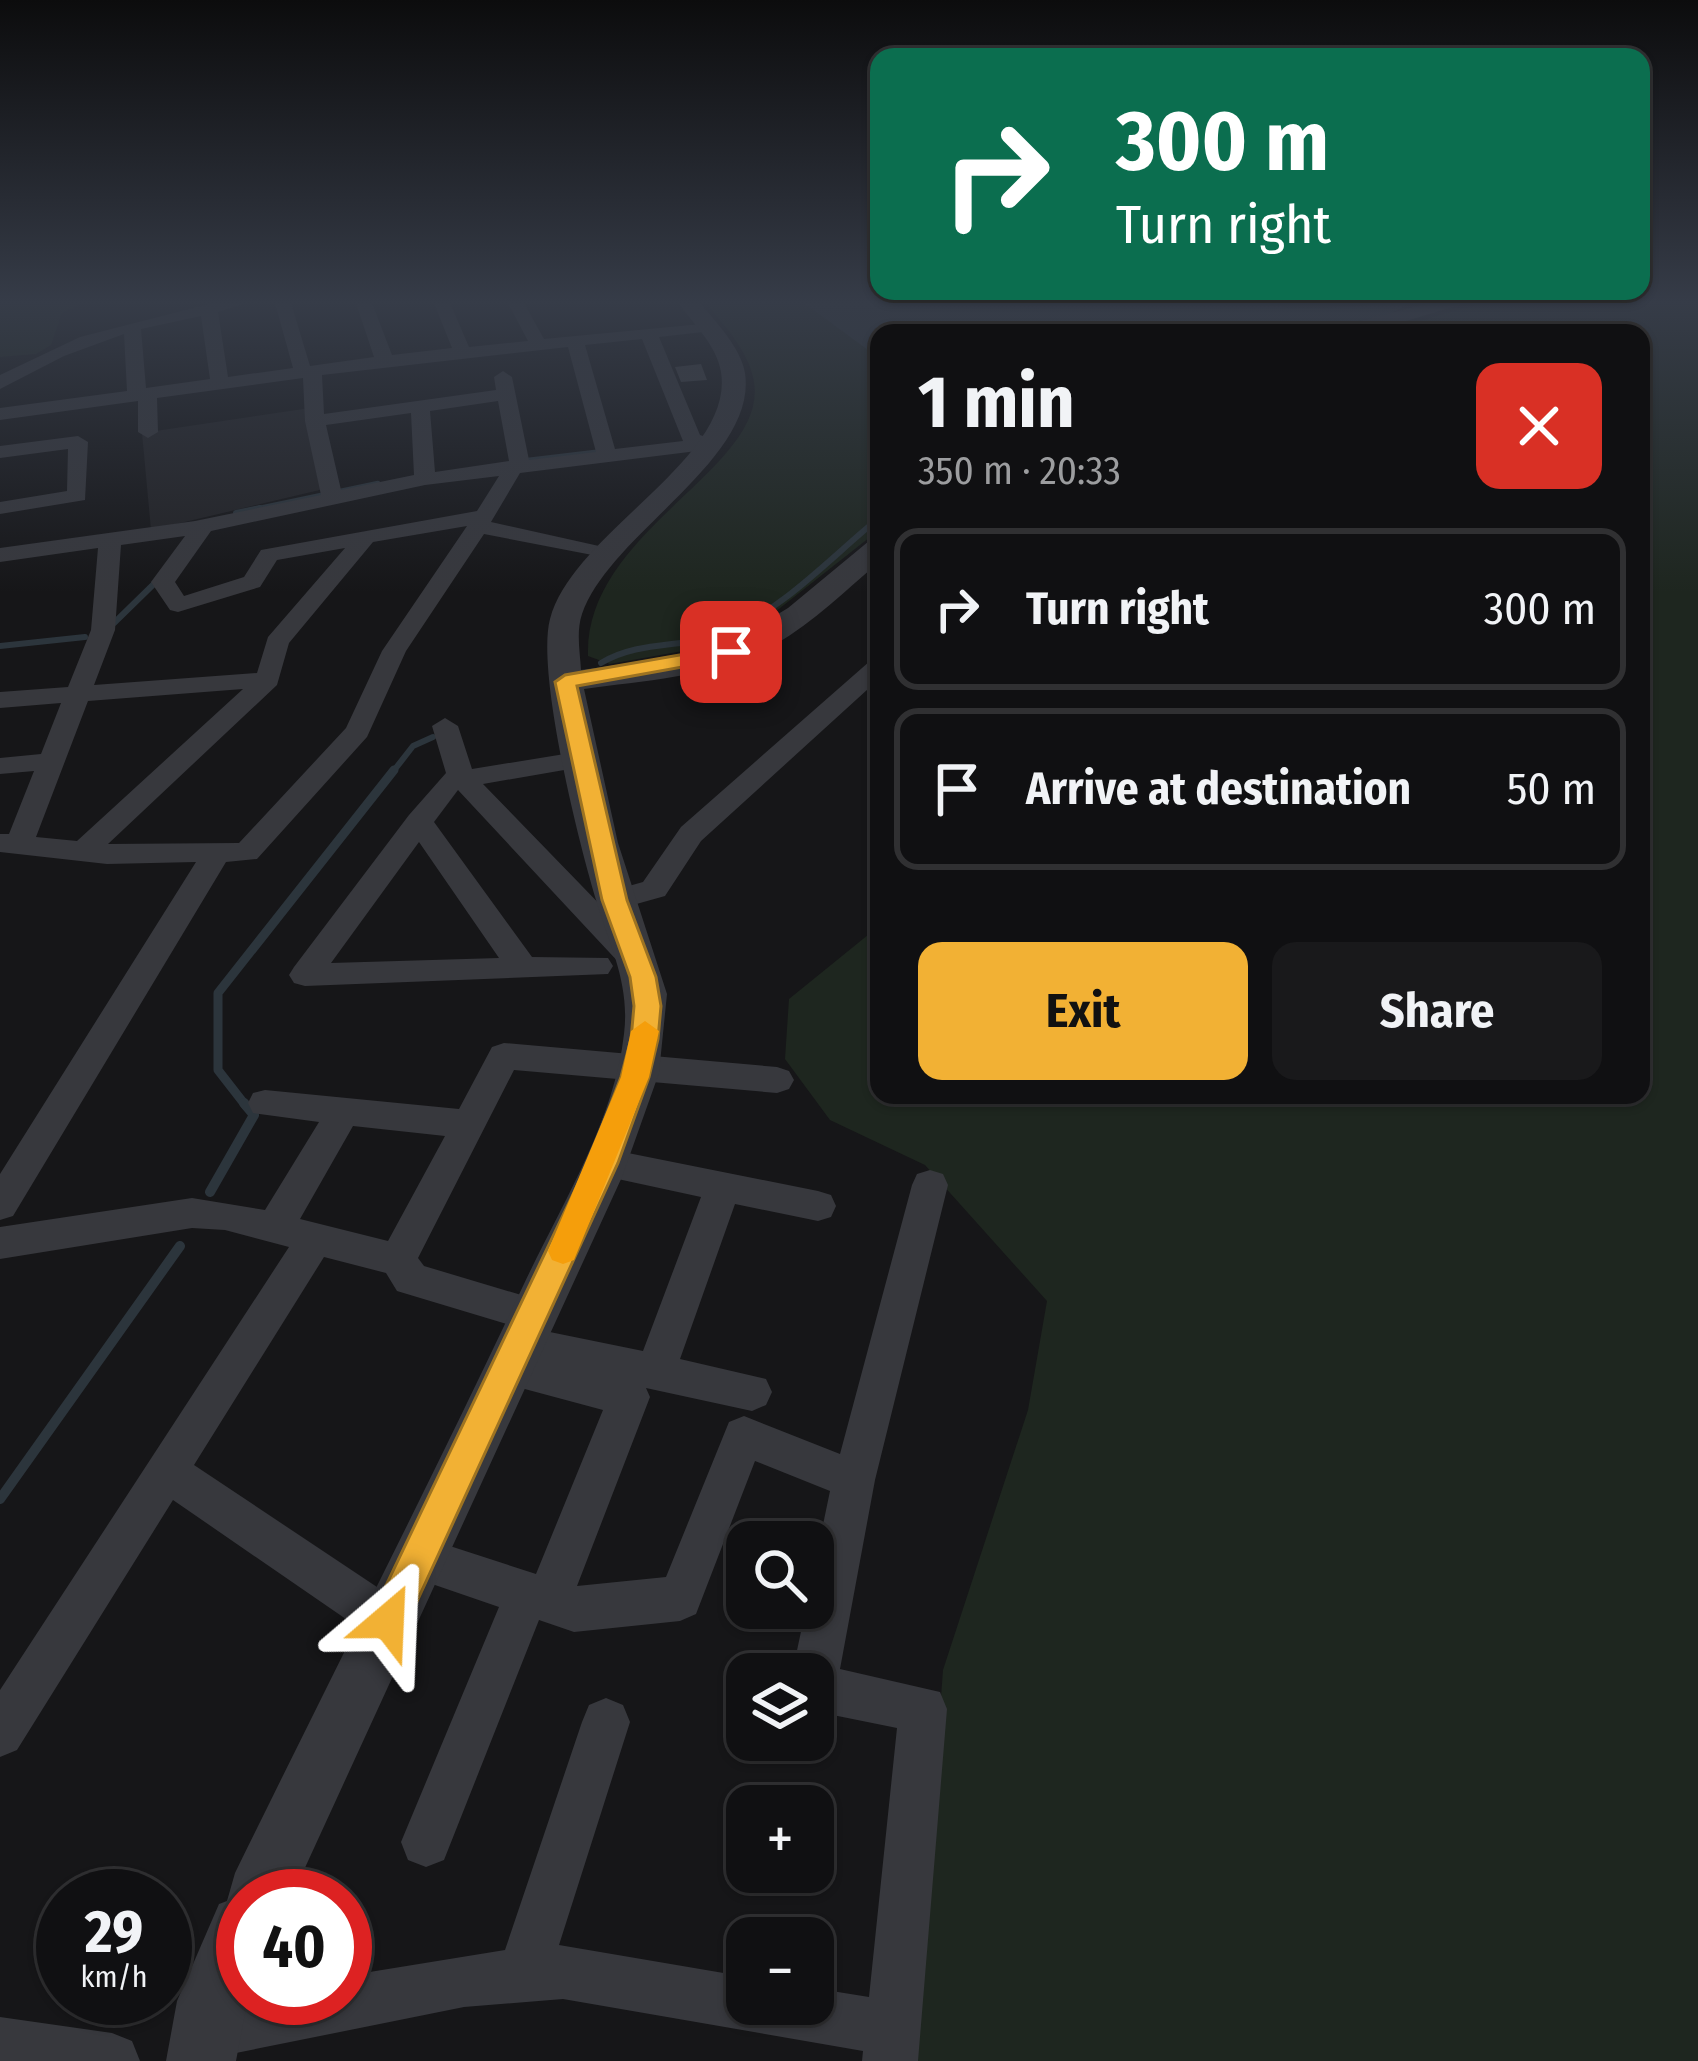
<!DOCTYPE html>
<html lang="en">
<head>
<meta charset="utf-8">
<style>
	body { margin:0; font-family:"Fira Sans Condensed",sans-serif; background:#19191b; color:#f1f3f6; height:100vh; display:flex; flex-direction:column; font-size:45px; white-space:nowrap }
	* { box-sizing:border-box; margin:0 }
	p { font-size:39px; color:#9c9d9f }
	.icon { flex:none; width:66px; height:66px; fill:none; stroke:currentColor; stroke-width:2; stroke-linecap:round; stroke-linejoin:round }
	.map { position:relative; flex:1; overflow:hidden }
	.details { position:absolute; left:870px; top:324px; width:780px; height:780px; display:flex; flex-direction:column; background:#101012; border-radius:24px; box-shadow:0 3px 9px #0004,0 0 0 3px #303032 }
	.details>* { flex:none }
	.top-card { position:absolute; left:870px; top:48px; width:780px; height:252px; border-radius:24px; box-shadow:0 3px 9px #0004,0 0 0 3px #303032; background:#0b6e4f; color:#fff; overflow:hidden }
	.controls { position:absolute; left:726px; top:1521px; display:grid; gap:24px }
	.controls a { display:grid; place-items:center; width:108px; height:108px; border-radius:24px; background:#101012; box-shadow:0 3px 9px #0004,0 0 0 3px #303032; font-size:60px }
	.speed { position:absolute; left:36px; top:1869px; display:flex; gap:24px; font-size:60px; font-weight:700; text-align:center }
	.speed>* { display:grid; place-content:center; width:156px; height:156px; border-radius:50%; background:#101012; box-shadow:0 3px 9px #0004,0 0 0 3px #303032; line-height:1 }
	.speed small { font-size:30px; font-weight:400 }
	.speed .limit { border:18px solid #d22; background:#fff; color:#111 }
	.pin { position:absolute; display:grid; place-items:center; width:102px; height:102px; color:#fff; margin:-51px; border-radius:24px; box-shadow:0 6px 18px #0006 }
	.me { position:absolute; width:132px; margin:-66px; rotate:26deg; stroke-linejoin:round; filter:drop-shadow(0 0 9px #0008) }
	.turn { display:flex; align-items:center; gap:42px; height:252px; padding:0 48px; font-size:54px }
	.turn .icon { width:156px; height:156px; stroke-width:2.5 }
	.turn b { display:block; font-size:84px; line-height:102px }
	.round { display:grid; place-items:center; flex:none; width:126px; height:126px; border-radius:24px; background:#19191b }
	.summary { display:flex; align-items:center; justify-content:space-between; height:204px; padding:0 48px }
	h1 { font-size:72px; font-weight:700; line-height:90px }
	.cta { display:flex; gap:24px; margin-top:auto; padding:24px 48px }
	.cta a { flex:1; height:138px; border-radius:24px; background:#f2b134; color:#111; font-size:48px; font-weight:700; line-height:138px; text-align:center }
	.cta a+a { background:#19191b; color:#f1f3f6 }
	ul { padding:0; list-style:none }
	li { display:flex; align-items:center; gap:36px; height:162px; margin:0 24px 18px; padding:0 24px; border:6px solid #303032; border-radius:24px }
	li div { flex:1 }
	li b { display:block; font-size:45px }
	li em { font-style:normal }
	.map>svg:first-child { display:block }
	.built { fill:#222225 }
	.green { fill:#1e261f }
	.water { fill:#2c353c }
	.lines { fill:none; stroke-linecap:round; stroke-linejoin:round }
	.stream-far3 { stroke:#2c353c; stroke-width:4.5 }
	.stream-far2 { stroke:#2c353c; stroke-width:6 }
	.stream-far1 { stroke:#2c353c; stroke-width:9 }
	.stream { stroke:#2c353c; stroke-width:10 }
	.river { fill:#2c353c; fill-rule:evenodd }
	.building { fill:#404145 }
	.minor { fill:#37383d; fill-rule:evenodd }
	.tertiary { fill:#37383d; fill-rule:evenodd }
	.route { fill:#f2b134; stroke:#9d7322; stroke-width:3 }
	.slow { fill:#f59e0b }
</style>
</head>
<body>
<div class="map">
<svg width="1698" height="2061" viewBox="0 0 1698 2061">
	<rect width="100%" height="100%" fill="#161618"/>
	<polygon class="built" points="310,408 324,489 151,530 142,433"/>
	<g class="green">
		<polygon points="0,303 82,303 62,313 51,345 36,354 0,357"/>
		<path d="M706,303H1328L1343,321L1304,333H879V530L751,631L711,646L610,664L588,656C584,530 768,470 754,382C750,353 724,325 706,303Z"/>
		<polygon points="1482,303 1698,303 1698,2061 914,2061 943,1670 1028,1410 1047,1301 925,1165 830,1120 785,1059 789,999 879,926 879,1095 1641,1095 1641,333 1378,333"/>
	</g>
	<polygon class="water" points="804,303 1275,303 1318,322 1269,319 1218,333 879,333 879,358"/>
	<g class="lines">
		<g class="stream-far3">
			<polyline points="519,461 603,451"/>
			<polyline points="245,511 378,483"/>
		</g>
		<g class="stream-far2">
			<polyline points="236,513 260,508"/>
			<polyline points="114,623 161,577"/>
			<polyline points="0,646 85,637"/>
			<path d="M601,663C641,639 687,649 728,632C785,608 832,556 879,518"/>
			<polyline points="392,773 413,746 433,737"/>
		</g>
		<polyline class="stream-far1" points="246,1106 218,1070 218,993 394,770"/>
		<g class="stream">
			<polyline points="210,1192 254,1115 244,1103"/>
			<polyline points="0,1499 180,1246"/>
		</g>
		<path class="river" d="M1208,303L1308,309L1408,303C1378,332 1237,331 1208,303Z"/>
	</g>
	<polygon class="building" points="701,364 707,380 681,382 675,367"/>
	<g class="lines">
		<g class="minor">
			<path d="M213,303H246L218,312L228,377L293,368L275,303H291L310,366L374,357L356,303H372L392,355L452,348L434,303H450L469,347L528,341L508,303H524L544,339L712,323V331L659,337L700,435L723,443L713,449L520,473L491,522L608,548V558L484,534L406,651L367,737L257,859L226,862L13,1216L0,1220V1174L196,862L107,864L0,852V834H9L34,771L0,774V758L41,754L61,703L0,708V692L68,687L91,630L98,548L0,562V548L195,521L321,495L305,421L303,378L157,398L158,432L148,438L138,432V401L0,420V408L127,391L124,334L64,356L0,389V375L80,337ZM201,316L210,379L146,388L141,329ZM642,339L683,441L615,449L585,345ZM568,347L596,452L529,460L512,377L503,371L494,377L496,390L324,414L322,375ZM498,401L509,461L435,472L430,411ZM411,413L414,475L341,490L326,425ZM499,476L477,511L261,550L244,577L184,596L175,582L211,531L425,485ZM467,526L382,651L346,728L239,843L108,844L277,685L289,643L373,542ZM185,536L151,582L170,610L178,612L260,587L277,560L345,548L268,637L257,673L94,685L115,630L121,545ZM243,689L77,841L36,837L88,701Z"/>
			<polygon points="78,436 88,442 85,500 0,514 0,502 67,491 68,449 0,458 0,446"/>
			<polygon points="879,659 879,679 701,841 665,896 615,910 604,907 600,900 604,893 643,882 681,827 870,661"/>
			<path d="M445,718L458,726L472,769L583,751L593,753L597,759L593,765L483,784L645,951L650,959L645,967H623L458,790L434,822L532,957L608,958L613,966L608,974L305,986L294,983L289,975L294,967L409,815L446,773L432,726ZM419,842L499,958L331,963Z"/>
			<path d="M504,1043L777,1067L789,1071L794,1080L789,1089L777,1093L514,1070L418,1258L424,1266L548,1303L554,1315L548,1327L540,1330L643,1351L701,1197L590,1173L585,1163L590,1153L603,1148L818,1191L831,1195L836,1206L831,1217L818,1221L735,1204L680,1359L766,1379L772,1392L766,1405L752,1411L646,1388L650,1397L577,1586L666,1577L729,1422L744,1416L840,1454L912,1185L917,1174L930,1170L943,1174L948,1185L875,1480L840,1669L940,1692L947,1709L918,2061H862L863,2051L563,1999L464,2007L206,2059L187,2050L178,2031L187,2012C237,1991 290,1998 345,1998V1976L505,1950L582,1722L589,1705L606,1698L623,1705L630,1722L559,1945L747,1977V2004H813V1988L869,1997L897,1728L813,1711V1674H792L806,1608H813V1573L830,1491L755,1461L696,1614L680,1621L574,1632L539,1620L444,1860L426,1867L408,1860L401,1842L499,1607L403,1574L397,1558L403,1542L419,1536L536,1574L603,1410L495,1381L489,1368L495,1355L504,1352L500,1344L506,1331L517,1327L397,1291L386,1273L324,1257L194,1465L404,1605L411,1621L404,1637L388,1644L372,1637L173,1500L17,1750L0,1757V1690L289,1247L225,1230L192,1228L0,1259V1227L192,1198L265,1210L319,1122L253,1113L248,1103L253,1093L265,1090L459,1109L492,1047ZM353,1126L445,1136L388,1241L300,1219Z"/>
			<polygon points="0,2017 112,2033 132,2041 140,2061 0,2061"/>
		</g>
		<g class="tertiary">
			<path d="M678,303H700C716,322 741,348 745,373C758,460 610,533 582,614C576,632 580,652 581,670L681,656L735,640L788,608L869,541L879,538V562C846,590 814,622 776,644C718,677 648,680 584,689L618,843L667,994L659,1073L622,1177L292,1896H243V1998H248L236,2061H166L177,2001L219,1904L227,1901L235,1873C331,1677 430,1483 523,1286C560,1207 614,1123 624,1034C630,985 611,949 597,903C579,845 536,672 550,619C573,532 735,459 721,372C717,346 693,323 678,303Z"/>
			<polygon points="1430,303 1466,303 1366,333 1329,333 1332,328"/>
		</g>
	</g>
	<linearGradient id="sky" x2="0" y2="1"><stop stop-color="#0c0c0d"/><stop offset="0.51" stop-color="#363c48"/><stop offset="1" stop-color="#363c48" stop-opacity="0"/></linearGradient>
	<rect width="1698" height="592" fill="url(#sky)"/>
	<polygon class="route" points="731,646 741,652 738,657 577,686 627,900 656,977 661,1006 658,1039 649,1077 618,1163 402,1634 388,1640 375,1634 369,1621 588,1163 621,1077 631,1039 634,1006 630,977 602,900 555,682 565,675"/>
	<polygon class="slow" points="645,1021 659,1031 649,1077 574,1260 563,1264 552,1260 548,1251 621,1077 631,1031"/>
</svg>
<div class="controls">
<a><svg class="icon" aria-label="search" viewBox="0 0 24 24"><circle cx="10" cy="10" r="6"/><path d="M15 15l6 6"/></svg></a>
<a><svg class="icon" aria-label="layers" viewBox="0 0 24 24"><path d="M12 4l9 5-9 5-9-5zM3 14l9 5 9-5"/></svg></a>
<a>+</a>
<a>−</a>
</div>
<div class="speed"><div>29<small>km/h</small></div><div class="limit">40</div></div>
<div class="pin" style="left:731px;top:652px;background:#d93025"><svg class="icon" aria-label="arrive" viewBox="0 0 24 24"><path d="M6 21V4h12l-3 4 3 4H6"/></svg></div>
<svg class="me" style="left:388px;top:1621px" viewBox="-20 -20 40 40"><path d="M0-17L14 15 0 8-14 15z" fill="#f2b134" stroke="#fff" stroke-width="4"/></svg>
<div class="top-card">
<div class="turn"><svg class="icon" aria-label="right" viewBox="0 0 24 24"><path d="M7 20v-9h11M14 6l5 5-5 5"/></svg><div><b>300 m</b>Turn right</div></div>
</div>
<section class="details">
<div class="summary"><div><h1>1 min</h1><p>350 m · 20:33</p></div><a class="round" style="background:#d93025;color:#fff"><svg class="icon" aria-label="close" viewBox="0 0 24 24"><path d="M6 6l12 12M18 6L6 18"/></svg></a></div>
<ul>
<li><svg class="icon" aria-label="right" viewBox="0 0 24 24"><path d="M7 20v-9h11M14 6l5 5-5 5"/></svg><div><b>Turn right</b></div><em>300 m</em></li>
<li><svg class="icon" aria-label="arrive" viewBox="0 0 24 24"><path d="M6 21V4h12l-3 4 3 4H6"/></svg><div><b>Arrive at destination</b></div><em>50 m</em></li>
</ul>
<div class="cta"><a>Exit</a><a>Share</a></div>
</section>
</div>
</body>
</html>
